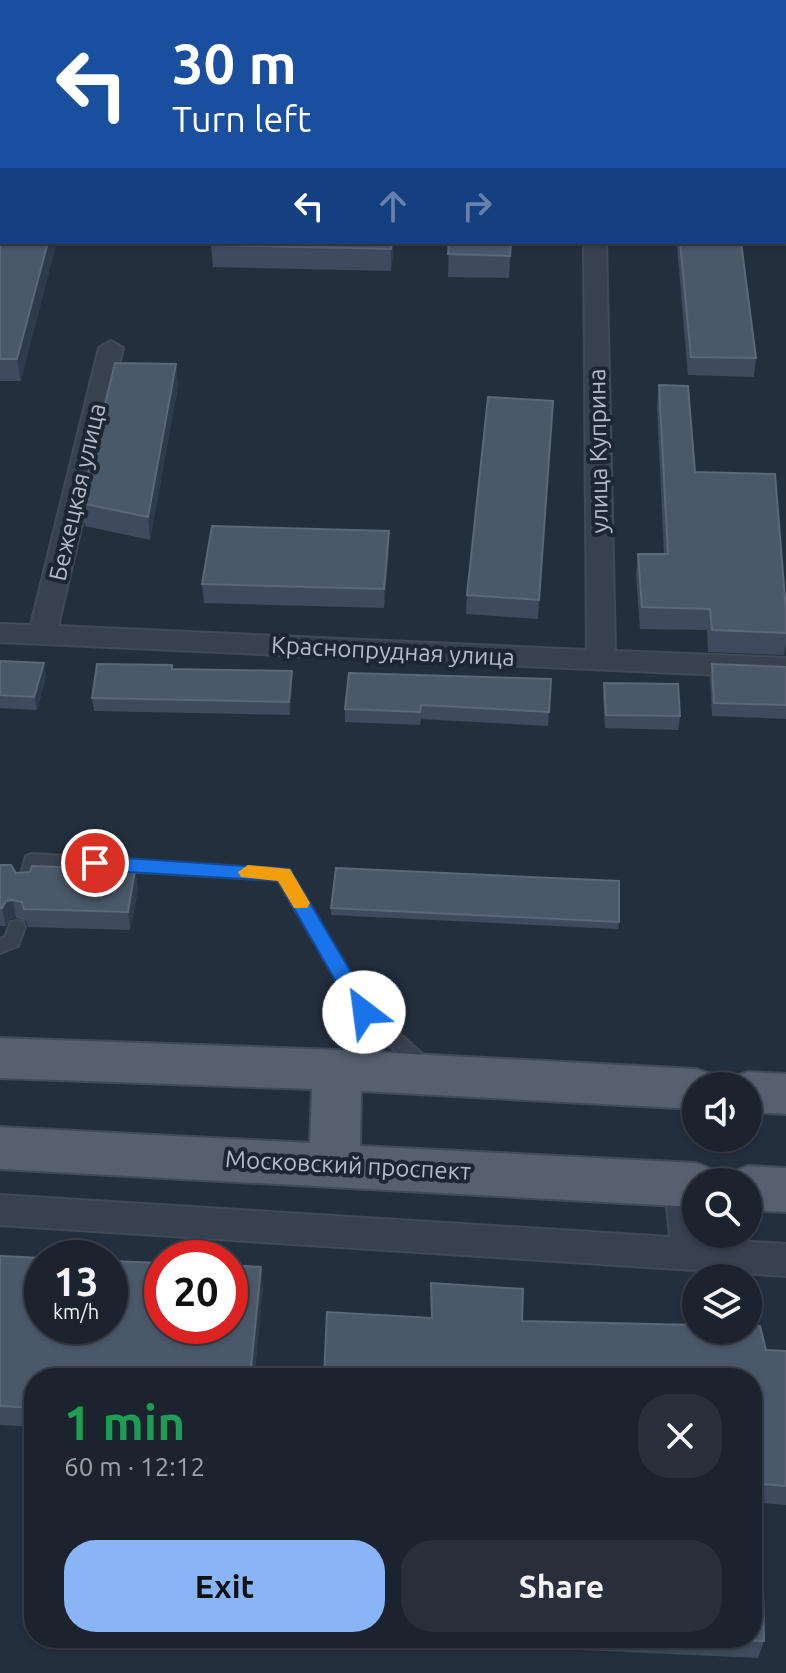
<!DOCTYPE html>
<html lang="en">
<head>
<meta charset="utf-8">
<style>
	body { margin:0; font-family:Ubuntu,sans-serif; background:#282f3a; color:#f1f3f6; height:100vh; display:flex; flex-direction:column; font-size:30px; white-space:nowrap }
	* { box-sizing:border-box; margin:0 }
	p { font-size:26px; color:#a0a4aa }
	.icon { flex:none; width:44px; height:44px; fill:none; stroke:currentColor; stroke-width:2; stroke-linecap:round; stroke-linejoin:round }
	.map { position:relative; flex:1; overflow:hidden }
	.sheet { position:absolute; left:24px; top:1368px; width:738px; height:280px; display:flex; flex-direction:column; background:#1b232e; border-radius:32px; box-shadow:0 2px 6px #0004,0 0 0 2px #39404a }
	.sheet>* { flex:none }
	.hud { position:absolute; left:0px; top:0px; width:786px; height:244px; box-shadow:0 2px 6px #0004,0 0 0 2px #39404a; background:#1a4fa0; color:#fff; overflow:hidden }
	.fabs { position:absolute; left:682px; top:1072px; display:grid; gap:16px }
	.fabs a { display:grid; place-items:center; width:80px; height:80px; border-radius:50%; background:#1b232e; box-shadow:0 2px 6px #0004,0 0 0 2px #39404a; font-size:40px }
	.speed { position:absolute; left:24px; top:1240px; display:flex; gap:16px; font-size:40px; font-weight:700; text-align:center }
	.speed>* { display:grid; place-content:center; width:104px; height:104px; border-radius:50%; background:#1b232e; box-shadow:0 2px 6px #0004,0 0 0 2px #39404a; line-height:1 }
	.speed small { font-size:20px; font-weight:400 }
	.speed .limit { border:12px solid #d22; background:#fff; color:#111 }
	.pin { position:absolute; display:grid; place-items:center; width:68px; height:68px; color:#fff; margin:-34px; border:4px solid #fff; border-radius:50%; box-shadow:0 2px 8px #0007 }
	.me { position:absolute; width:88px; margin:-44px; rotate:330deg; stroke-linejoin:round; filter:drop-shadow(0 0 6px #0008) }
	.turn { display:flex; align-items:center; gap:28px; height:168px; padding:0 40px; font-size:36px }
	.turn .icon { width:104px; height:104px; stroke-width:2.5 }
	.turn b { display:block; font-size:56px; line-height:68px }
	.lanes { display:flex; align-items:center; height:76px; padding:0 40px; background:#0003; justify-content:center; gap:40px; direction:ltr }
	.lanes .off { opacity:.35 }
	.round { display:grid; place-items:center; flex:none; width:84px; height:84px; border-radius:32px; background:#282f3a }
	.headline { display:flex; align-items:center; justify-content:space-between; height:136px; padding:0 40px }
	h1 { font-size:48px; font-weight:600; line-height:60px; color:#1e9e55 }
	.cta { display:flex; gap:16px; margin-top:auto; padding:16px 40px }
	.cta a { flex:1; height:92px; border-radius:32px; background:#8ab4f8; color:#111; font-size:32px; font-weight:600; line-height:92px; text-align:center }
	.cta a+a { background:#282f3a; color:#f1f3f6 }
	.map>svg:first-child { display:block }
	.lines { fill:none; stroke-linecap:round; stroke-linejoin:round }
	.service-casing { stroke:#414a57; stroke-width:4 }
	.minor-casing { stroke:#414a57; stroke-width:4 }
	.primary-casing { stroke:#414a57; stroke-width:4 }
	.service { fill:#38414e; fill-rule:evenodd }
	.minor { fill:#38414e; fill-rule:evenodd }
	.primary { fill:#56606e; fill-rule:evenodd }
	.wall { fill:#3f4b5c }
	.shaded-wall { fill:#2f3b4b }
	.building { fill:#4b5868; stroke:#5c6777; stroke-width:2 }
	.route { fill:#1a73e8; stroke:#114b97; stroke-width:2 }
	.slow { fill:#f59e0b }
	.labels { text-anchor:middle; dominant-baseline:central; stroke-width:8; stroke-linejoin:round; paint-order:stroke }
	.street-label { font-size:24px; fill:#b4bcc9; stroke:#1d2633 }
</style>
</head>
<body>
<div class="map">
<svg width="786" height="1673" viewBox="0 0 786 1673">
	<rect width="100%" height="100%" fill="#242f3e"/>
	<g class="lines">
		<g class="service-casing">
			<g id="service">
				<polygon points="305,0 315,0 316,2 306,2"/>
				<rect x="784" y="18" width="2" height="6"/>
				<rect x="784" y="114" width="2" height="6"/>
				<polygon points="32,854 289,870 370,1007 433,1064 436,1069 433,1074 427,1076 421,1074 358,1017 278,880 38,866 32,888 20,888 18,884 26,856"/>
				<polygon points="17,921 23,922 25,927 18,946 0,953 0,939 5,937 11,922"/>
			</g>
		</g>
		<g class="minor-casing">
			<g id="minor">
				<rect x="0" y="60" width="2" height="12"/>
				<polygon points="584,242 606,242 615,651 786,658 786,678 0,642 0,624 31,625 99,348 111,341 123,348 58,626 587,650"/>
				<polygon points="682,1169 694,1174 698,1182 696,1234 705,1234 705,1239 786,1244 786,1276 0,1225 0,1195 670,1237 665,1184 670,1174"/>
			</g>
		</g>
		<g class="primary-casing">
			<g id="primary">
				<polygon points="0,1038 337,1050 696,1069 713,1075 719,1086 696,1086 696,1109 361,1091 360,1146 696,1163 714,1170 720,1182 696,1182 696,1207 0,1169 0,1127 310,1143 312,1089 0,1078"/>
				<polygon points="748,1072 786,1074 786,1114 748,1112 748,1086 727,1086 731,1078"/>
				<polygon points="748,1166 786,1168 786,1212 748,1210 748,1182 725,1182 730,1173"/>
			</g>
		</g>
		<use href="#service" class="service"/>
		<use href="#minor" class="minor"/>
		<use href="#primary" class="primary"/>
	</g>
	<g class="wall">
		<rect x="0" y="89" width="2" height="54"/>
		<polygon points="0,186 21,381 0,381"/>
		<polygon points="394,242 391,271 213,267 211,245"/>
		<polygon points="449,242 511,242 509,278 448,277"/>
		<polygon points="647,242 741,242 756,358 754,377 688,375 677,246 648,245"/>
		<polygon points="176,364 178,386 150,540 85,526 81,503"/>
		<polygon points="659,385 695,472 786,611 786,643 784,655 708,652 707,630 640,629 636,575 638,554 664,554 657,406"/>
		<polygon points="553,401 538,619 466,614 467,595"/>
		<polygon points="389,550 384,608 204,603 202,584"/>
		<polygon points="0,661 46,676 37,710 0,708"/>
		<polygon points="712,664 786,667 786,719 712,716 710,678"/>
		<polygon points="172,665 173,669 292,684 290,715 94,711 92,698"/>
		<polygon points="551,679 548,726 421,719 420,725 345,722 345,709"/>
		<polygon points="604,683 680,716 678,730 605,728 603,696"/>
		<polygon points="0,865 16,873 135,870 138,889 130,930 28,927 26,921 16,918 10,919 6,926 0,926"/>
		<polygon points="331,908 619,922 618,929 331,915"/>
		<polygon points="0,1256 263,1287 254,1378 34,1378 34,1427 0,1425"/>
		<polygon points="431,1283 522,1321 766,1350 786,1351 786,1505 761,1503 764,1641 758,1658 314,1638 752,1638 431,1318"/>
	</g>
	<g class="shaded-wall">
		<rect x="207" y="0" width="10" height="2"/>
		<polygon points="220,0 275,0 276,2 220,2"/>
		<polygon points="48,242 57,242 21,381 17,359"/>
		<polygon points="392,242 394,242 391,271 391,249"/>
		<polygon points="176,364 178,386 150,540 148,517"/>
		<polygon points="389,531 389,550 384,608 384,589"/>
		<polygon points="44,663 46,676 37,710 34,697"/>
		<polygon points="292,671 292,684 290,715 289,702"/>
		<polygon points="135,870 138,889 130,930 128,912"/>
		<polygon points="13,900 16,918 10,919 6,926 2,908 6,901"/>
		<polygon points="261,1267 263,1287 254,1378 250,1378"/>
	</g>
	<g class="building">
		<rect x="0" y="89" width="2" height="33"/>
		<polygon points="2,181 2,242 48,242 17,359 0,359 0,186"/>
		<polygon points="212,242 392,242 391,249 211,245"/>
		<polygon points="449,242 511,242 510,256 448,254"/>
		<polygon points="680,242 741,242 756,358 691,357"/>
		<polygon points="115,363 176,364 148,517 81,503"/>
		<polygon points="659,385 688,386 695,472 775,474 786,611 786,633 712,630 710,609 642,607 638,554 668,554"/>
		<polygon points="488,397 553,401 539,600 467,595"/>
		<polygon points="212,526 389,531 384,589 202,584"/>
		<polygon points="0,661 44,663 34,697 0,695"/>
		<polygon points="97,664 172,665 172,669 292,671 289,702 92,698"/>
		<polygon points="712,664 786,667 786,705 714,703"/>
		<polygon points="349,673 551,679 549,712 421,705 420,712 345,709"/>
		<polygon points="604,683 678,684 680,716 606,715"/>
		<polygon points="0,865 11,865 16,873 30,872 32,866 135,870 128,912 24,909 22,902 13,900 6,901 2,908 0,908"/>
		<polygon points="336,868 619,881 619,922 331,908"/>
		<polygon points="0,1256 43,1258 42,1258 42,1326 110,1326 110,1261 162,1263 162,1326 230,1326 230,1265 261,1267 250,1378 34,1378 34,1408 0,1406"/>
		<polygon points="431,1283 523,1289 522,1321 696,1325 696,1330 748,1330 748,1326 760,1326 766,1350 786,1351 786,1486 761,1484 764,1641 694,1638 752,1638 752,1378 324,1378 327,1312 432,1318"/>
	</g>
	<polygon class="route" points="95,856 290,869 371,1006 374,1012 371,1018 357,1018 278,881 95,870 86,863"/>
	<polygon class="slow" points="248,865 290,869 310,903 307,908 294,908 278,881 241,877 238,872"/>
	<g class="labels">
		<g class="street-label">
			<text transform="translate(598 451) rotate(-91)">улица Куприна</text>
			<text transform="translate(77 492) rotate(-77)">Бежецкая улица</text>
			<text transform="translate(393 651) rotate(3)">Краснопрудная улица</text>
			<text transform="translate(348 1165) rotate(3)">Московский проспект</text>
		</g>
	</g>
</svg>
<div class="fabs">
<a><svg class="icon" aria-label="sound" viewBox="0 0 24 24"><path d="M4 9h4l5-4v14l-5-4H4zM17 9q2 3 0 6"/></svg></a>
<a><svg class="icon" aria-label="search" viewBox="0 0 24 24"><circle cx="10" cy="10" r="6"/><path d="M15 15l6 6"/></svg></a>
<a><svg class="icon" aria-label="layers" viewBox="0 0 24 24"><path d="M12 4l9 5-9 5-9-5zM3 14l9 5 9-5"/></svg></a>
</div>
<div class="speed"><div>13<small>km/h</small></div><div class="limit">20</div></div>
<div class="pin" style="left:95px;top:863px;background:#d93025"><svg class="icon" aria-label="arrive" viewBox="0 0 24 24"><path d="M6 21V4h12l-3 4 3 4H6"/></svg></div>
<svg class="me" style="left:364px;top:1012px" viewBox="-20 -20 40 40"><circle r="19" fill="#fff"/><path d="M0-13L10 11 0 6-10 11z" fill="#1a73e8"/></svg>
<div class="hud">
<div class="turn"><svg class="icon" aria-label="left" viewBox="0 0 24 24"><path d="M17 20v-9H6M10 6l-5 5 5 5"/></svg><div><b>30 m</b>Turn left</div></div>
<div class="lanes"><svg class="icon" aria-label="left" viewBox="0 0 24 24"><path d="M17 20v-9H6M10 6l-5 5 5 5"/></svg><svg class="icon off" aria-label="ahead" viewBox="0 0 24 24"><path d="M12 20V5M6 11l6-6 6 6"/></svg><svg class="icon off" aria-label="right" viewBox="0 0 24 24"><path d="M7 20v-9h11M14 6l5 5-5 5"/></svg></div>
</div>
<section class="sheet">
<div class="headline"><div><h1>1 min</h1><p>60 m · 12:12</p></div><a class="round"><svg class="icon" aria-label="close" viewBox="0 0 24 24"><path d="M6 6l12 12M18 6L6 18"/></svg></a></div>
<div class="cta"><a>Exit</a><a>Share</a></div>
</section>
</div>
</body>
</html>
